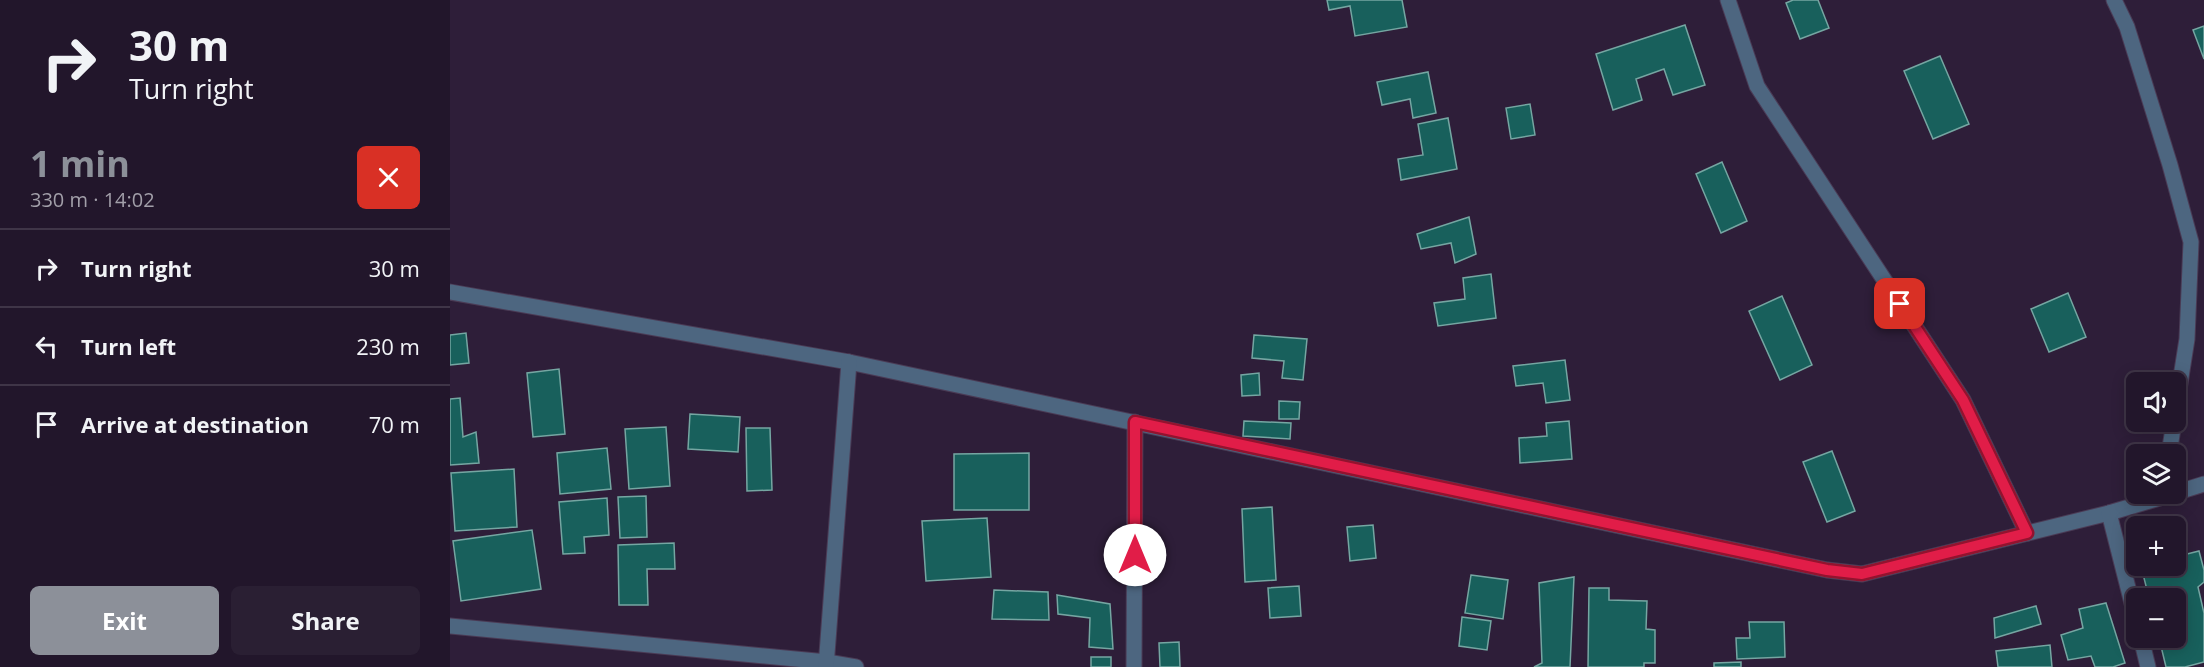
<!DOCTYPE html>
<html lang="en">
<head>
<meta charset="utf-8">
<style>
	body { margin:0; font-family:"Open Sans",sans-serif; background:#2a1f33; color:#f1f3f6; height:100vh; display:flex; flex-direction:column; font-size:22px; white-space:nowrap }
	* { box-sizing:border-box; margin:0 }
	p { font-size:20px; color:#a29fa9 }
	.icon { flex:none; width:33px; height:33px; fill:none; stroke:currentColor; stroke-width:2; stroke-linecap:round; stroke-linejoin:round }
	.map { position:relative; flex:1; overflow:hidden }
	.sheet { display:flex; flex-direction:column; background:#22162b; width:450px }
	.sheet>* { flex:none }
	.banner { background:#22162b; color:#f1f3f6; overflow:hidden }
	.tools { position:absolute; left:1676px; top:372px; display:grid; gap:12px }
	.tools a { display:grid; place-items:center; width:60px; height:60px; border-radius:9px; background:#22162b; box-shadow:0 3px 15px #0003,0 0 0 2px #3f3547; font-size:30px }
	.pin { position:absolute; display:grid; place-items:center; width:51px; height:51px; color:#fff; margin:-26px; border-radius:12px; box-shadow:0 3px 9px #0006 }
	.me { position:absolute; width:66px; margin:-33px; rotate:0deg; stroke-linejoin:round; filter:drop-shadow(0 0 4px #0008) }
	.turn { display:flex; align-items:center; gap:21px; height:126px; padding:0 30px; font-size:27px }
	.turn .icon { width:78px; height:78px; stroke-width:2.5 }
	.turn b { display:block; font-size:42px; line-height:51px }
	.round { display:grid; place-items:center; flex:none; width:63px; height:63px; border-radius:9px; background:#2a1f33 }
	.overview { display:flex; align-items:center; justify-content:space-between; height:102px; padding:0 30px }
	h1 { font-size:36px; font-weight:700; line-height:45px; color:#8c9099 }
	.primary-button { display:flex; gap:12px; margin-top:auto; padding:12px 30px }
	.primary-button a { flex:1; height:69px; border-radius:9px; background:#8c9099; color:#fff; font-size:24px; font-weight:700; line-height:69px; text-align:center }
	.primary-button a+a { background:#2a1f33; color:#f1f3f6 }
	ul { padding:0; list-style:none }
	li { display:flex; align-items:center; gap:18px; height:78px; padding:0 30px; border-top:2px solid #3f3547 }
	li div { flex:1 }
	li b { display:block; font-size:22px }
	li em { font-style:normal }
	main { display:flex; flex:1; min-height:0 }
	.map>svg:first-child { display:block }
	.building { fill:#18605c; stroke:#75a6a2; stroke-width:1.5 }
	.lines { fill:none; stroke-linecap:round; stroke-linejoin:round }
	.street-casing { stroke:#4a3b55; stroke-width:17 }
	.street { stroke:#4d6680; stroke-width:15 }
	.route-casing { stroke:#92132f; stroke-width:15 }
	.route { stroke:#e11d48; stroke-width:10 }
</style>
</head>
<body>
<main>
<section class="sheet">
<div class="banner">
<div class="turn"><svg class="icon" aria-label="right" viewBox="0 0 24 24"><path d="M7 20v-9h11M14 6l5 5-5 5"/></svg><div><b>30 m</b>Turn right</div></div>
</div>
<div class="overview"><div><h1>1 min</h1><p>330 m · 14:02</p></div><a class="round" style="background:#d93025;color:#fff"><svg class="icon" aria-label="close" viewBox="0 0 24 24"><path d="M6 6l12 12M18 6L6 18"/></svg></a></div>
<ul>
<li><svg class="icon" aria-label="right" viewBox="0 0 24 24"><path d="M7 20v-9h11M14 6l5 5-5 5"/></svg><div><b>Turn right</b></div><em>30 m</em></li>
<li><svg class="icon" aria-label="left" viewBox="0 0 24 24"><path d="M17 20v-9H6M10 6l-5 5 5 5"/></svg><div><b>Turn left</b></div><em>230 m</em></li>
<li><svg class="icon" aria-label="arrive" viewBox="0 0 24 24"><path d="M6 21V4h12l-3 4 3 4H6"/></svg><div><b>Arrive at destination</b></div><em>70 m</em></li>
</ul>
<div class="primary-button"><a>Exit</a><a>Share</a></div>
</section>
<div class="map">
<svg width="1754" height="667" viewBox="0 0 1754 667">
	<rect width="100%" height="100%" fill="#2e1e39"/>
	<g class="building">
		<polygon points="877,0 952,0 957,27 905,36 900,6 879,10"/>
		<polygon points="1343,0 1368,0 1379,28 1350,39 1336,3"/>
		<polygon points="1235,25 1255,85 1223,95 1214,69 1186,79 1192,100 1163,110 1146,54"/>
		<polygon points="1754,26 1754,59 1743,30"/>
		<polygon points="1490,56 1519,124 1483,139 1454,71"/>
		<polygon points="978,72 986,113 963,118 960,99 932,105 927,82"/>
		<polygon points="1080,104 1085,135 1061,139 1056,108"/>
		<polygon points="998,118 1007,169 951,180 948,159 973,155 968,124"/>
		<polygon points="1272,162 1297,221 1271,233 1246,174"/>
		<polygon points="1019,217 1026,254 1005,263 1001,243 971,249 967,234"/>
		<polygon points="1041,274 1046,318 988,326 984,303 1015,299 1013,278"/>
		<polygon points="1618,293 1636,337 1599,352 1581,309"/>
		<polygon points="1332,296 1362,365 1330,380 1299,311"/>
		<polygon points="16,333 19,363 0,365 0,335"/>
		<polygon points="804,335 857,339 853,380 832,378 834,361 802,358"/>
		<polygon points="1115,360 1120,400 1096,403 1093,383 1066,386 1063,366"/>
		<polygon points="109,369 115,434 83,437 77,373"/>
		<polygon points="809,373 810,395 792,396 791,375"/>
		<polygon points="10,398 13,437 26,432 29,463 0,465 0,399"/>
		<polygon points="829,401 850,402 849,419 829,419"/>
		<polygon points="240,414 290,417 288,452 238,449"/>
		<polygon points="794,421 841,423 840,439 793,436"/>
		<polygon points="1119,421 1122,459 1070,463 1069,438 1097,436 1096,423"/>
		<polygon points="216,427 220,486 179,489 175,429"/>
		<polygon points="296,428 320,428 322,490 297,491"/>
		<polygon points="157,448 161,489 110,494 107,453"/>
		<polygon points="1382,451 1405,511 1377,522 1353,462"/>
		<polygon points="579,453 579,510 504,510 504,454"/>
		<polygon points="64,469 67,527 5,531 1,473"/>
		<polygon points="196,496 197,537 170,538 168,497"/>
		<polygon points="157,498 159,535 134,537 135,553 113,554 109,502"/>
		<polygon points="822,507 826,580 795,582 792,509"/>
		<polygon points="537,518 541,577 476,581 472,521"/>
		<polygon points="923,525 926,558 900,561 897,527"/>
		<polygon points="82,530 91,589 11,601 3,541"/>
		<polygon points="224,543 225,569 197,569 198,605 169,605 168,545"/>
		<polygon points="1749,551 1754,570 1754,582 1748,587 1754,613 1754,662 1735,667 1716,667 1709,638 1725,638 1725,598 1699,598 1691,566 1725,566 1725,557"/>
		<polygon points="1021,575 1058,580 1053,619 1015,613"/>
		<polygon points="1124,577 1120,667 1084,667 1092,663 1089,583"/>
		<polygon points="849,586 851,616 820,618 818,588"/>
		<polygon points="1139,588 1159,588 1159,600 1197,601 1196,629 1205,630 1205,663 1194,663 1194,667 1138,667"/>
		<polygon points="544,590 598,592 599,620 542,619"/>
		<polygon points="607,595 660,604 663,649 639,647 640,618 608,614"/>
		<polygon points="1656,603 1675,663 1663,667 1645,667 1641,656 1618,660 1611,635 1633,628 1629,609"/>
		<polygon points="1586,606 1591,624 1545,638 1544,618"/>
		<polygon points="1012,617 1041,621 1037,650 1009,646"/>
		<polygon points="1299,622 1334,622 1335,657 1287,659 1286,638 1300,638"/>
		<polygon points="729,642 730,667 710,667 709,643"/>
		<polygon points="1600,645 1602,667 1548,667 1546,651"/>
		<rect x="641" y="657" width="20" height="10"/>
		<polygon points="1291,662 1291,667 1264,667 1264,663"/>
	</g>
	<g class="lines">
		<g class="street-casing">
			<g id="street">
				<polyline points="1278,0 1307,86 1513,400 1577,533"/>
				<polyline points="1664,0 1677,27 1720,165 1741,242 1737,339 1725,415"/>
				<polyline points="0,292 399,362 1377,570 1412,574 1659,513 1723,494"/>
				<polyline points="1719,454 1724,422"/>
				<polyline points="1725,493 1754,484"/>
				<polyline points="1659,513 1686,619"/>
				<polyline points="0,626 377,662 406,667"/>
				<polyline points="1691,638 1698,667"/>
				<polyline points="376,667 399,362"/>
				<polyline points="684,667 685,422"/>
			</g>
		</g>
		<use href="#street" class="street"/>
	</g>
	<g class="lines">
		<g class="route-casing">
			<polyline id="route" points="685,555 685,422 1377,570 1412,574 1577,533 1513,400 1450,304"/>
		</g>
		<use href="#route" class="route"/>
	</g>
</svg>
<div class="tools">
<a><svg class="icon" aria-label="sound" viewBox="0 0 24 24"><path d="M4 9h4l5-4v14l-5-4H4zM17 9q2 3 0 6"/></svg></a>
<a><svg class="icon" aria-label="layers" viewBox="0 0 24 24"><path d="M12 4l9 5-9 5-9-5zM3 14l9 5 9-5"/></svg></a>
<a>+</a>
<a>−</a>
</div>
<div class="pin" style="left:1450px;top:304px;background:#d93025"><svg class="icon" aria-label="arrive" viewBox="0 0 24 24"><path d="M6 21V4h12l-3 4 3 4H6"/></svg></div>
<svg class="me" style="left:685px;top:555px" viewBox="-20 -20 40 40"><circle r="19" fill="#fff"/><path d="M0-13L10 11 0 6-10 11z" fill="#e11d48"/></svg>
</div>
</main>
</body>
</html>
